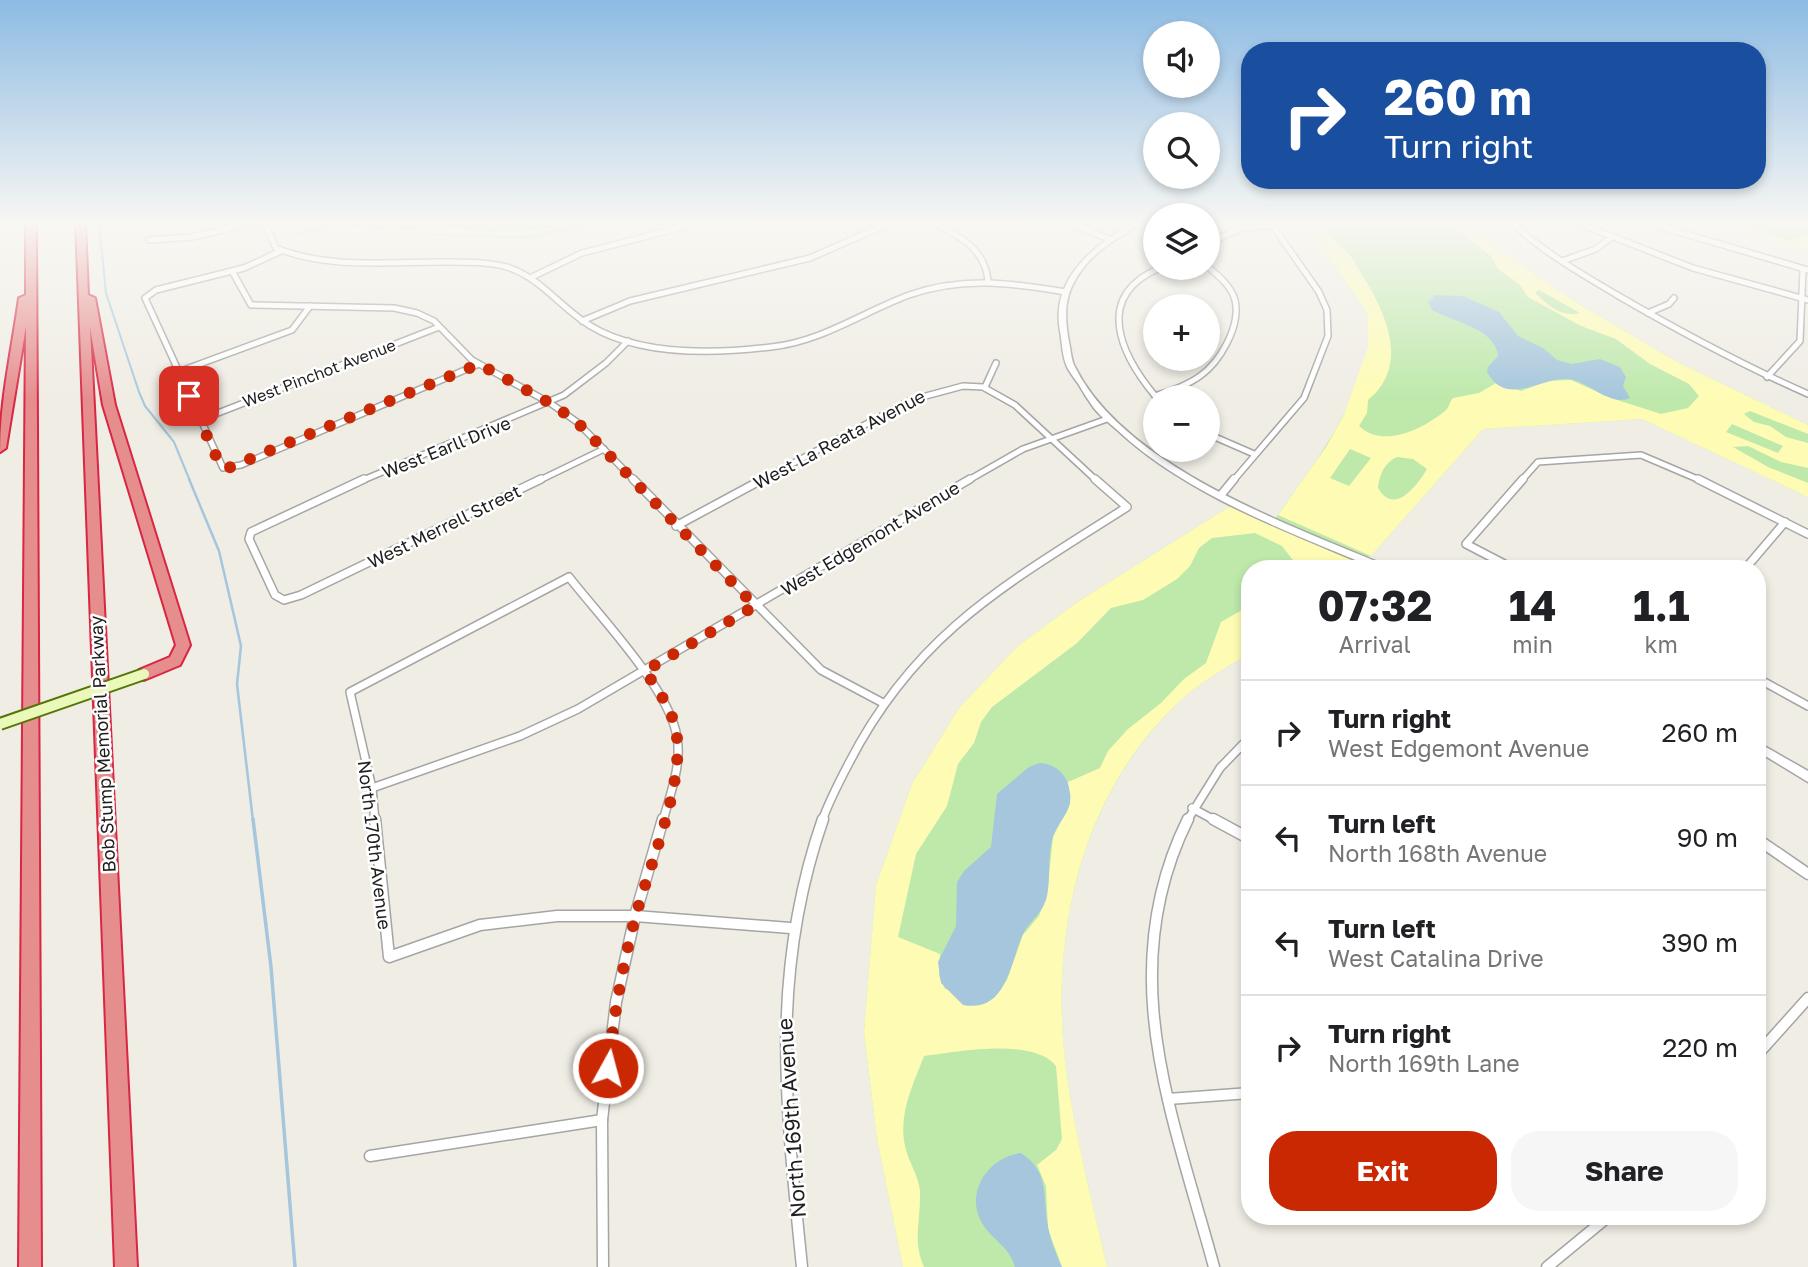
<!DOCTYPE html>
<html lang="en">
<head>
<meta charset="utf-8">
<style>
	body { margin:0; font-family:"Golos Text",sans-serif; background:#f6f6f6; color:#202124; height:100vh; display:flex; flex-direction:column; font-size:26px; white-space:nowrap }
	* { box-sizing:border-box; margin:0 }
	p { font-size:23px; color:#757577 }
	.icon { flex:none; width:38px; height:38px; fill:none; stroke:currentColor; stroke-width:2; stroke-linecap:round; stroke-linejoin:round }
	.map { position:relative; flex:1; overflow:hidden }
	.sheet { position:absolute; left:1241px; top:560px; width:525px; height:665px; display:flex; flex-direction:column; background:#fff; border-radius:28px; box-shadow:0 4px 10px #0003 }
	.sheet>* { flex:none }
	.banner { position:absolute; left:1241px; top:42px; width:525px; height:147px; border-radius:28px; box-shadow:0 4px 10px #0003; background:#1a4fa0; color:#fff; overflow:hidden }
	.controls { position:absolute; left:1143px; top:21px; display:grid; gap:14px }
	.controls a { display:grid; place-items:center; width:77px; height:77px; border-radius:50%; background:#fff; box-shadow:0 4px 10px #0003; font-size:35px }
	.pin { position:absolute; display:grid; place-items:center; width:60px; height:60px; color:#fff; margin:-30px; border-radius:14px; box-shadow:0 4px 10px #0006 }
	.me { position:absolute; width:77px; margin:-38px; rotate:7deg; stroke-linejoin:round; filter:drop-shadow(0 0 5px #0008) }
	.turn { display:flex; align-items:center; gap:24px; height:147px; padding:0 28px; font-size:32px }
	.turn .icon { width:91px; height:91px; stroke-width:2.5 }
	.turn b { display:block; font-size:49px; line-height:60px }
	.eta { display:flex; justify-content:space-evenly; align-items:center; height:119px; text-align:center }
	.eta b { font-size:42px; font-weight:700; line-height:49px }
	.primary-button { display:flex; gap:14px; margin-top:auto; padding:14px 28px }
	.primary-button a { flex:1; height:80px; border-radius:28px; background:#ca2703; color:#fff; font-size:28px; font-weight:700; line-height:80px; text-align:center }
	.primary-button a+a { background:#f6f6f6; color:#202124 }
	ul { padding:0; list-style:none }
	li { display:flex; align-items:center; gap:21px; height:105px; padding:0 28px; border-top:2px solid #e0e0e0 }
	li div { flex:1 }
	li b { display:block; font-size:26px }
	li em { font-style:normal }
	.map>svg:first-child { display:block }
	.grass { fill:#bee9ab }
	.sand { fill:#fefcb4; fill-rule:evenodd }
	.water { fill:#a5c6dc }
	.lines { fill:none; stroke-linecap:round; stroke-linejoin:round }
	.stream-far2 { stroke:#a5c6dc; stroke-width:2 }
	.stream-far1 { stroke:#a5c6dc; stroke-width:2.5 }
	.stream { stroke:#a5c6dc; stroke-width:3.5 }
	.minor-far2-casing { stroke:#a5a5a5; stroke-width:8 }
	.minor-far1-casing { stroke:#a5a5a5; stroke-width:10 }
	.minor-casing { stroke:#a5a5a5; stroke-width:13 }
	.tertiary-casing { stroke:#a5a5a5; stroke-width:3 }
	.motorway-casing { stroke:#d82643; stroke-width:4 }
	.minor-far2 { stroke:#fff; stroke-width:5 }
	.minor-far1 { stroke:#fff; stroke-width:7 }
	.minor { stroke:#fff; stroke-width:10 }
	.tertiary { fill:#fff; fill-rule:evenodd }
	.motorway { fill:#e68d8e; fill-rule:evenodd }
	.secondary-bridge-casing { stroke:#557406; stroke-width:14; stroke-linecap:butt }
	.secondary-bridge { stroke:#eaf9b9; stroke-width:10 }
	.route { stroke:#ca2703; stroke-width:12; stroke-dasharray:0 21.6 }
	.labels { text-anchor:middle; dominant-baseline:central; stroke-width:5; stroke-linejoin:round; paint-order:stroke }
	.far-street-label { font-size:16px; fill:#1e1e1e; stroke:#fff }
	.street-label { font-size:18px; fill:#1e1e1e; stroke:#fff }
	.near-street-label { font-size:21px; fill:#1e1e1e; stroke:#fff }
</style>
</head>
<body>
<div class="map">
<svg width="1808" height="1267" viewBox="0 0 1808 1267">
	<rect width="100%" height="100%" fill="#efede4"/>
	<g class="grass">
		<polygon points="331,222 604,222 533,239 317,231 295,237 293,234"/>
		<path d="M1305,222H1468L1540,279L1584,307L1679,363L1808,425V497L1642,419L1483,429L1371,556L1353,560L1347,569H1250L1249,654C1225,668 1200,682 1179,702C1080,795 1049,937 1066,1069C1075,1136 1092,1201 1107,1267H903L877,1139L864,1032L876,885L912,784L959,708L1018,646L1076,603L1232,505L1272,523C1309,471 1381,381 1368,314Z"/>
		<polygon points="1706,222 1808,222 1808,249"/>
	</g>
	<g class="sand">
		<polygon points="350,222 355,222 346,223 347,229 361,227 363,222 375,222 367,223 366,231 390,229 392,222 399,222 396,222 397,230 418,229 419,222 441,222 443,227 491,232 526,231 590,222 522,236 318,231"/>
		<path d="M1305,222H1325C1328,242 1344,245 1353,260C1380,302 1415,361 1368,400L1367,413L1359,426C1383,449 1423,429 1445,411C1450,407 1449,402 1453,398L1479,393L1496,383L1521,391L1548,381L1571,380L1611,398L1661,414L1688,408L1699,396L1689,384L1650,364L1616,339L1581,326L1528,297L1519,284L1498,269L1491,256L1446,222H1468L1540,279L1584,307L1679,363L1808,425V434L1750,411L1744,414L1754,422L1770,426L1786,437L1808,443V468L1781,462L1748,446L1733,447L1768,467L1808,483V497L1642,419L1483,429L1371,556L1278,515L1326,447L1344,415L1368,347V314ZM1539,290L1580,313C1561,318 1548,305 1535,293ZM1732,424L1783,446L1778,453L1726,432ZM1350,449L1371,458L1349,486L1330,478ZM1397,457L1413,459L1427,469C1417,486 1394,516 1378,488C1379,475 1385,462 1397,457Z"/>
		<polygon points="1706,222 1740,224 1790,241 1808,235 1808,249"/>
		<path d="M1232,505L1353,560L1347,569H1300L1282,546L1255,533L1212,538L1199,548L1190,566L1177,579L1143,600L1111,608L1077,643L992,707L981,722L974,743L958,764L947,806L916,854L898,937L940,954L939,976L945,989L994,998L1007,980L1023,935L1039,916L1047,894L1053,837L1070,804L1068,782L1100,768L1108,751L1128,729L1161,703L1184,679L1206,663L1221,622L1249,606V654C1225,668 1200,682 1179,702C1080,794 1049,937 1066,1069C1075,1136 1092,1201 1107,1267H1062L1048,1229L1046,1186L1037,1165L1056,1150L1062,1139L1056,1066C1033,1037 957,1052 924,1056C913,1085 898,1114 905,1146C908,1162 919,1175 920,1192C921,1220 912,1240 924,1267H903L877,1139L864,1032L876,885L912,784L959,708L1018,646L1076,603Z"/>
	</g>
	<g class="water">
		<path d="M1435,295L1463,296L1499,312L1518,336L1543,348L1557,360L1572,364L1600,359L1620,367L1626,377L1623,386L1630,398C1609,407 1589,381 1568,379C1539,377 1507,408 1487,372L1488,367L1498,356C1496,328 1451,321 1432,310L1428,302Z"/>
		<path d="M1039,763C1057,764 1068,775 1070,793C1073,811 1058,821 1053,837C1047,856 1051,877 1047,896C1043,914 1029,921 1022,936C1010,964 1006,1013 963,1005L941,983L938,962L956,926L957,882L964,871L991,847L997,794L1029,767Z"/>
		<path d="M1021,1153C1048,1171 1043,1191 1047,1220C1049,1236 1055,1252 1062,1267H1015C1010,1247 992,1240 982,1223C964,1193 989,1156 1021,1153Z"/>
	</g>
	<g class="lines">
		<polyline class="stream-far2" points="99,222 106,293 139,392 145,406 174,442 190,481"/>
		<polyline class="stream-far1" points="189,479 219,551 241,646 237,684 253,821"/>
		<polyline class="stream" points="253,819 271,967 295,1267"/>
		<g class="minor-far2-casing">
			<g id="minor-far2">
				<path d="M264,222L276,248C330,270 392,261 449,262C468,262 489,262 507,267C540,277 561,308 589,325C639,356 714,354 771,347C821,342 863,312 909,295C962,276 1012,283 1066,292"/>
				<path d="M932,222C959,236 985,248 988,281"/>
				<polyline points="1069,222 1108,239"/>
				<path d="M1511,222C1543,252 1580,273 1617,295C1679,331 1742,365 1808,394"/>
				<polyline points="1575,222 1693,268 1808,300"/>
				<polyline points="1645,222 1808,270"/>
				<polyline points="149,240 192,237 257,222"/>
				<polyline points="1208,243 1242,228 1272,225"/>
				<polyline points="281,251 244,268 156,290 145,298 223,468 241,465 479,364"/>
				<polyline points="1562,261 1596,249 1612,237"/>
				<polyline points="232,271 251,305 394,308 417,313 434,321 472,360 550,403 577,422 635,481"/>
				<polyline points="532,277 582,253 702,222"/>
				<polyline points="1648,313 1669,304 1674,298"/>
				<polyline points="582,321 630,301 810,258 892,222"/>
				<polyline points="178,372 292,330 310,306"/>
				<polyline points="1767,377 1800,341 1803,269"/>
				<polyline points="985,387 996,363"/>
				<path d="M1155,396C1170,391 1186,386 1200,376C1220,362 1241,326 1235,300C1231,286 1219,276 1208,267"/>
				<path d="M1156,397C1120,354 1093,296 1160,268"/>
				<polyline points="200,420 439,327"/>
				<polyline points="1208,434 1254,454"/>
				<polyline points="361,481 564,395 606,363 628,341"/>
				<polyline points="538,481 604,449"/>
				<polyline points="760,481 911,400 963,386 983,387 1015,405 1097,481"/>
				<polyline points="967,481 1023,449 1107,419"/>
				<polyline points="1233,481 1304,398 1328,336 1327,310 1319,292 1270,222"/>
				<polyline points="1521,481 1538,462 1641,455 1702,481"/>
			</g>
		</g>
		<g class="minor-far1-casing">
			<g id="minor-far1">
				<polyline points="364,479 251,532 249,539 275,595 284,600 301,595 541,479"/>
				<polyline points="633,479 821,670 883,703"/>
				<polyline points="1698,479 1808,534"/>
				<polyline points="1221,495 1234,479"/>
				<polyline points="676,526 763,479"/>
				<polyline points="1514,569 1466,544 1523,479"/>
				<polyline points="1745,569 1785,522"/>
				<polyline points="1757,678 1808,706"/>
				<polyline points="372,788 520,736 578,709 970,479"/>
				<polyline points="1192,808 1216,821"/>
				<path d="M375,821L372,788L350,692L569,577C600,617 669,688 677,737C682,765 670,794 663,821"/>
				<path d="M822,821C829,801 839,782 849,763C916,632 1008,583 1127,507L1095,479"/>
				<polyline points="1187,821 1220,768 1250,737"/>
			</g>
		</g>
		<g class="minor-casing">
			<g id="minor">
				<polyline points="375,819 389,957 480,925 557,916 635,916"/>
				<path d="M1188,819C1112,972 1173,1115 1214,1267"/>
				<polyline points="1213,819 1250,839"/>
				<polyline points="1757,839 1808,874"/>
				<polyline points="635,916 790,928"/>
				<polyline points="635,916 663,819"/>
				<polyline points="1757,1055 1808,998"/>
				<polyline points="1168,1099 1250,1093"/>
				<polyline points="370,1156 602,1120"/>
				<polyline points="603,1267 602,1120 616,1002 635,916"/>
				<path d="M802,1267C786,1108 769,974 823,819"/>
				<polyline points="1547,1267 1609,1216"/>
			</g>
		</g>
		<g class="tertiary-casing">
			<g id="tertiary">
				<path d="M1136,222H1143C1120,239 1099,246 1081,271C1064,294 1064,314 1069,342C1071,350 1071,360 1075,367C1125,468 1291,525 1389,567L1390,569H1377C1288,531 1187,496 1116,429C1108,422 1099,415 1093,407C1088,400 1083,392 1079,385C1075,379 1070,373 1067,367C1062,356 1062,342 1060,331C1050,279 1095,243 1136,222Z"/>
				<polygon points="1757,742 1808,771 1808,782 1757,751"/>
			</g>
		</g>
		<g class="motorway-casing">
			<g id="motorway">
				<path d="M26,222H36L41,1267H19L26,326L6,448L0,452C0,400 12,349 19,298L26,295Z"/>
				<polygon points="76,222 85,222 88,295 95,298 115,405 190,645 180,665 144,680 139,678 137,674 139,670 170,657 176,645 103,405 90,327 137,1267 115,1267"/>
			</g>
		</g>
		<use href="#minor-far2" class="minor-far2"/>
		<use href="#minor-far1" class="minor-far1"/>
		<use href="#minor" class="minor"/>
		<use href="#tertiary" class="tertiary"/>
		<use href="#motorway" class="motorway"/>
		<g class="secondary-bridge-casing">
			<polyline id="secondary-bridge" points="0,724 144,674"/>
		</g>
		<use href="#secondary-bridge" class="secondary-bridge"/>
	</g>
	<linearGradient id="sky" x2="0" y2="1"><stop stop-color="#8dbbe3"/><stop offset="0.56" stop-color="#f8f7f3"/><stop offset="1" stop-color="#f8f7f3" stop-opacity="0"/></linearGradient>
	<rect width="1808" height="399" fill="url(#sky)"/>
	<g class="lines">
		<path class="route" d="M189,396L220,465L228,468L479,364L550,403L577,422L755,606L645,671C659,691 675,714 677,738C682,790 650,864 636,915C622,966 614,1017 608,1068"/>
	</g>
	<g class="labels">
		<g class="far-street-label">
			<text transform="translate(319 373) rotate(-21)">West Pinchot Avenue</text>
		</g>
		<g class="street-label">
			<text transform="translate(839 439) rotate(-28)">West La Reata Avenue</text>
			<text transform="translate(446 447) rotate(-22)">West Earll Drive</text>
			<text transform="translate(444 526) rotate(-26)">West Merrell Street</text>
			<text transform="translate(870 538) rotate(-31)">West Edgemont Avenue</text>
			<text transform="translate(102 744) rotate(-93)">Bob Stump Memorial Parkway</text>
			<text transform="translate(375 845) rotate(83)">North 170th Avenue</text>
		</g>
		<g class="near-street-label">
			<text transform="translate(791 1118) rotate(-94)">North 169th Avenue</text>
		</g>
	</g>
</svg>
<div class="controls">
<a><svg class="icon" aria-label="sound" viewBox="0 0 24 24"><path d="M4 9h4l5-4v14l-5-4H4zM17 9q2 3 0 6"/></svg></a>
<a><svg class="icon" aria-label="search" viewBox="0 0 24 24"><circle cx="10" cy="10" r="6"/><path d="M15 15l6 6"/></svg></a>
<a><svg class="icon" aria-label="layers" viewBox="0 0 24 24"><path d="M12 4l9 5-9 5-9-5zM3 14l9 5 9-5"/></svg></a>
<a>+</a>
<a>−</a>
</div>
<div class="pin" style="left:189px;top:396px;background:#d93025"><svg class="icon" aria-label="arrive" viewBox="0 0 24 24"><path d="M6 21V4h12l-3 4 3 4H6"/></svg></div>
<svg class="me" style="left:608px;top:1068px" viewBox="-20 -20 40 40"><circle r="17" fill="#ca2703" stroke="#fff" stroke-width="3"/><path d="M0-11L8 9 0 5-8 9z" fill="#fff"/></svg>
<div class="banner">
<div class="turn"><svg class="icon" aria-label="right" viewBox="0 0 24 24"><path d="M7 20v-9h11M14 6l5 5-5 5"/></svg><div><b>260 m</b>Turn right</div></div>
</div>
<section class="sheet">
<div class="eta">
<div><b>07:32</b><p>Arrival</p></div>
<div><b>14</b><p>min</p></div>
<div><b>1.1</b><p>km</p></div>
</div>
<ul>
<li><svg class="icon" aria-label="right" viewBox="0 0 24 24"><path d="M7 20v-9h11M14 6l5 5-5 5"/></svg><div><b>Turn right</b><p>West Edgemont Avenue</p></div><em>260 m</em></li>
<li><svg class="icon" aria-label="left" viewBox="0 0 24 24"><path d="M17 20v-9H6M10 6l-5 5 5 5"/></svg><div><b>Turn left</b><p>North 168th Avenue</p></div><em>90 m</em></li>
<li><svg class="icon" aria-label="left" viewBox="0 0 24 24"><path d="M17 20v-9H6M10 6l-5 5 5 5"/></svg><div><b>Turn left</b><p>West Catalina Drive</p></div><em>390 m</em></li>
<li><svg class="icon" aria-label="right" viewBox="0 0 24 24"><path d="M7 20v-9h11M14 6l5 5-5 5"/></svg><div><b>Turn right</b><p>North 169th Lane</p></div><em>220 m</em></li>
</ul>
<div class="primary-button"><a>Exit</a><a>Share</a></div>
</section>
</div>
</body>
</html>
